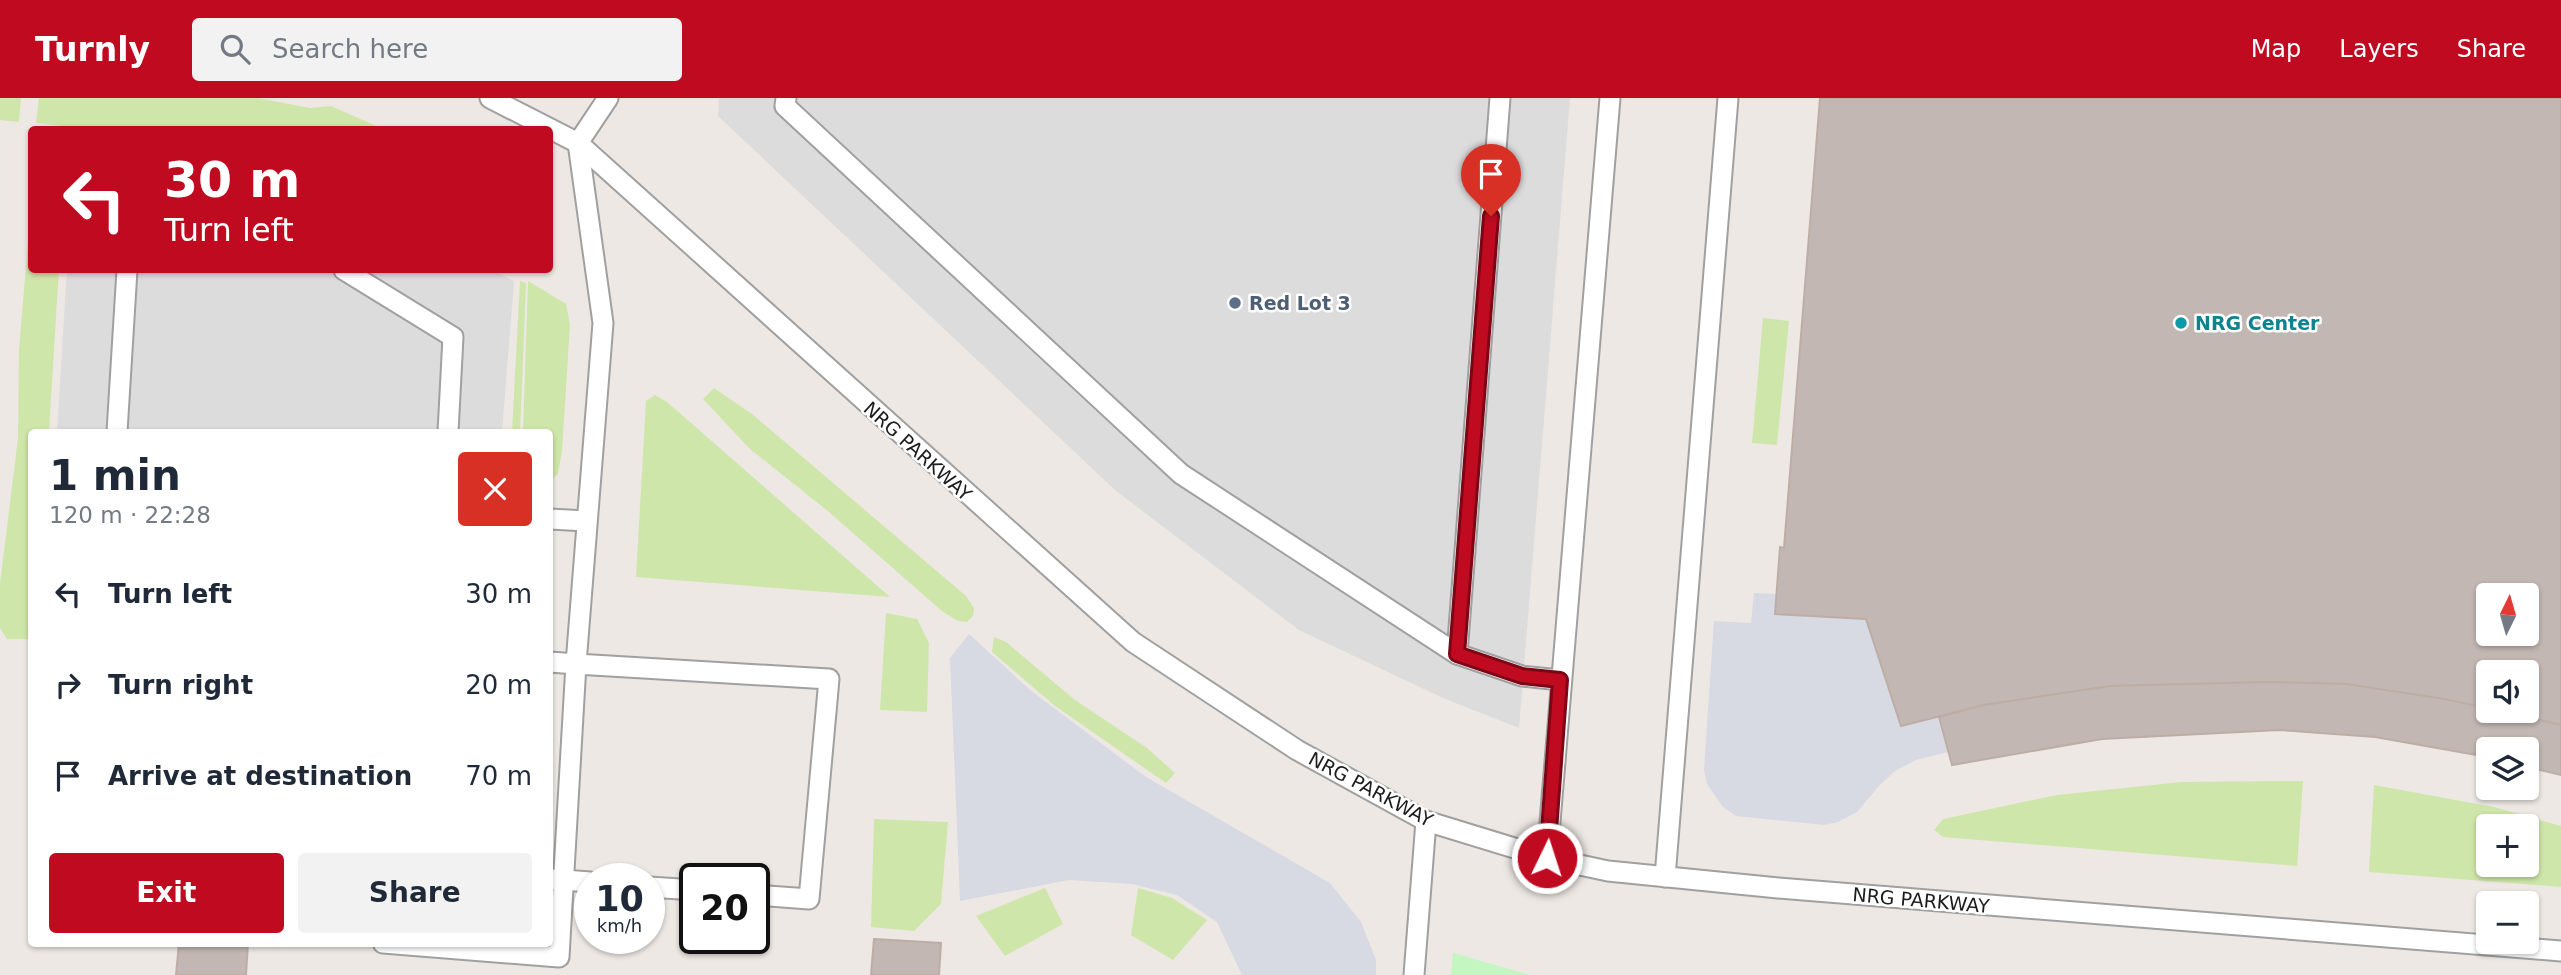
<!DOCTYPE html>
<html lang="en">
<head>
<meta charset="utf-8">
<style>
	body { margin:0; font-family:"DejaVu Sans",sans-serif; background:#f2f2f3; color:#1f2937; height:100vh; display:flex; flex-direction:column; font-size:26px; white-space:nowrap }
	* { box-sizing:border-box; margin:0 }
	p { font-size:23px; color:#747a83 }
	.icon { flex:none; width:38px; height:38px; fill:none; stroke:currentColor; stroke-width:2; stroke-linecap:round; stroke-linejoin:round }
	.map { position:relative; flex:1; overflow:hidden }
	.side { position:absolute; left:28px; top:331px; width:525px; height:518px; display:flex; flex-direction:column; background:#fff; border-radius:7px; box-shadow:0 2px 5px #0004 }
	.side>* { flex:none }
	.top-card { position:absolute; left:28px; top:28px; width:525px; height:147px; border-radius:7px; box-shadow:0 2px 5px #0004; background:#bf0a20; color:#fff; overflow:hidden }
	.needle { width:46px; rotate:5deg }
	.tools { position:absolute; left:2476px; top:485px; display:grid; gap:14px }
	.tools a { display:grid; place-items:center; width:63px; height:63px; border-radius:7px; background:#fff; box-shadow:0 2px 5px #0004; font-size:35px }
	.speed { position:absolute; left:574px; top:765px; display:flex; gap:14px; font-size:35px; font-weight:700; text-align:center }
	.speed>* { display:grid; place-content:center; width:91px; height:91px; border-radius:50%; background:#fff; box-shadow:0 2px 5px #0004; line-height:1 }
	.speed small { font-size:18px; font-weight:400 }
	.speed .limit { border:4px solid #111; border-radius:10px; background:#fff; color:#111 }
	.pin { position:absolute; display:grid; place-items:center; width:60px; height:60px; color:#fff; margin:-72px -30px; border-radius:50% 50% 50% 0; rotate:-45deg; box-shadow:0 0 7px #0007 }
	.pin .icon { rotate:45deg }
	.me { position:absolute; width:77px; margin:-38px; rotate:4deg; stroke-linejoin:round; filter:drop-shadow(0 0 5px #0008) }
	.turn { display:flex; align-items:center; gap:24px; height:147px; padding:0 21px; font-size:32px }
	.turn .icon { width:91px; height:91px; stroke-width:2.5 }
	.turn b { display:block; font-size:49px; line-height:60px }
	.round { display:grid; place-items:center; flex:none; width:74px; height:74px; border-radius:7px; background:#f2f2f3 }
	.head { display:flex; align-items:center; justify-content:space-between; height:119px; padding:0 21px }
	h1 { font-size:42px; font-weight:700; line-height:52px }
	.primary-button { display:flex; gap:14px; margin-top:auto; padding:14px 21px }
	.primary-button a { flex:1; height:80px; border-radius:7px; background:#bf0a20; color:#fff; font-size:28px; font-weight:700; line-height:80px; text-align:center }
	.primary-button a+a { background:#f2f2f3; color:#1f2937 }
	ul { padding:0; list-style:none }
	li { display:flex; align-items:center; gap:21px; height:91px; padding:0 21px }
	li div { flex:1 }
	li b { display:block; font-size:26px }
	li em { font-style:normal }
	header { display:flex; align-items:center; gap:42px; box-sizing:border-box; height:98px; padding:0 35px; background:#bf0a20; color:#fff }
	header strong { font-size:33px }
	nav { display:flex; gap:38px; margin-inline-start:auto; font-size:24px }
	.search { width:490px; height:63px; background:#f2f2f3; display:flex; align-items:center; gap:18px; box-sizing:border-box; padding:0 24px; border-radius:7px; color:#747a83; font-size:26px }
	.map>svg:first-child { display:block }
	.grass { fill:#cfe6aa; fill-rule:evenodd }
	.park { fill:#c3f6c1 }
	.parking { fill:#dcdcdc }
	.plaza { fill:#d7d9e3 }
	.building { fill:#c2b7b2; stroke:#beada6; stroke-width:2; fill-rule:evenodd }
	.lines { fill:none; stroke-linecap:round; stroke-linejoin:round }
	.service-casing { stroke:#a0a0a0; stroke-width:23 }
	.service { stroke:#fff; stroke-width:19 }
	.route-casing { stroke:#7c0615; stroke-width:18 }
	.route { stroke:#bf0a20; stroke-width:12 }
	.service-dot { fill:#5c6f8a; stroke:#fff; stroke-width:2.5 }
	.culture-dot { fill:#0f9aa8; stroke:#fff; stroke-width:2.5 }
	.labels { text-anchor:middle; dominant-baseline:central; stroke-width:5; stroke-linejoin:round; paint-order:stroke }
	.service-label { font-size:19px; font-weight:bold; fill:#4e5e75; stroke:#fff; text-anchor:start }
	.culture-label { font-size:19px; font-weight:bold; fill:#0d838f; stroke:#fff; text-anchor:start }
	.street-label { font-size:19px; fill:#1c1c1c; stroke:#fff }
</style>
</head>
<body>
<header>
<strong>Turnly</strong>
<div class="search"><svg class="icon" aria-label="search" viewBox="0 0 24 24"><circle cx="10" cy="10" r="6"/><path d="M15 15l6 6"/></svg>Search here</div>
<nav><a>Map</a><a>Layers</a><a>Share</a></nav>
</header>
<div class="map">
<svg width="2561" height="877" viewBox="0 0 2561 877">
	<rect width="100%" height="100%" fill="#ede8e3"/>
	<g class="grass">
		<polygon points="0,0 21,0 19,24 0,22"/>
		<polygon points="39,0 258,0 310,10 331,8 383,31 95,32 36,25"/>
		<polygon points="31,108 32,172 59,172 58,186 49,334 32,334 31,541 7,541 0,530 0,486 18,340 19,252"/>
		<polygon points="520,183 526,185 520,334 512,334"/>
		<polygon points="528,183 566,206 570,227 562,353 558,376 550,383 550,334 523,334"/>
		<polygon points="1763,220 1789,223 1777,347 1752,345"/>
		<polygon points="714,290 752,316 966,498 974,510 973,518 967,524 958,523 943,514 829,414 750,351 703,301"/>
		<polygon points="655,297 667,304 890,499 636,479 646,303"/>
		<polygon points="886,515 917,521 929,545 927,614 880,612"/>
		<polygon points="994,539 1006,544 1075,602 1147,650 1175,675 1166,685 1055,608 992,554"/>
		<polygon points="2303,683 2297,768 1943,739 1934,732 1943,721 2057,697 2181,684"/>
		<path d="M2374,687L2494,709L2561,728V789L2369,774ZM2488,728H2527V766H2488Z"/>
		<polygon points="874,721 948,724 941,806 914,833 871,829"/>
		<polygon points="1045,790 1063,826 1005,858 976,818"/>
		<polygon points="1138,790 1172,800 1207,822 1173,862 1131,837"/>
	</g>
	<polygon class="park" points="1453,855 1530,877 1451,877"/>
	<g class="parking">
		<polygon points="719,0 1570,0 1519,630 1443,600 1299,532 1115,392 718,18"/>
		<polygon points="67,172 492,172 514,183 502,334 57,334"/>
	</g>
	<g class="plaza">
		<polygon points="1754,495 1776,496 1775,516 1866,521 1900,627 1939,619 1948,654 1916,662 1895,673 1879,688 1857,714 1838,724 1824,727 1736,718 1723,709 1707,686 1704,672 1714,523 1751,525"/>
		<polygon points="969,536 1030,592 1146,679 1330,785 1361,824 1376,862 1376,877 1242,877 1217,824 1177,797 1132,786 1069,782 960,803 950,560"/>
	</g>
	<g class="building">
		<path d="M1820,0H2561V627L2497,612H2527V574H2488V611L2346,586L2272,584L2111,588L1984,607L1901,628L1866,521L1775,516L1780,449L1784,450ZM2488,497H2527V536H2488Z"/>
		<polygon points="2272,584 2346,586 2445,601 2561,627 2561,677 2527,669 2527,651 2488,651 2488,659 2375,639 2280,632 2102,641 1952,667 1939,619 1984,607 2111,588"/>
		<polygon points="874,841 941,845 939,877 871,877"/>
		<polygon points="179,845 248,845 246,877 176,877"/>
	</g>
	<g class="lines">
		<g class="service-casing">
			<g id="service">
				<polyline points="490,0 578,45 1133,544 1297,652 1426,723 1547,760 1608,773 1778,790 2561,853"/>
				<polyline points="786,0 785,8 1181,376 1457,556 1522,578 1560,582"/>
				<polyline points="344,172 453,239 448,334"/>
				<polyline points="117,334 127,172"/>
				<polyline points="550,421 586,423"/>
				<polyline points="1457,556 1500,0"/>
				<polyline points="550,564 576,566 603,225 578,45 608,0"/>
				<polyline points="1547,760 1610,0"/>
				<polyline points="1665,779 1728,0"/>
				<polyline points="550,781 590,784"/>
				<polyline points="649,789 695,792"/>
				<polyline points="383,845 559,859 576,566 829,581 809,801 754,797"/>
				<polyline points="1414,877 1426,723"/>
			</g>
		</g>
		<use href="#service" class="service"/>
	</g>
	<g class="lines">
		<g class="route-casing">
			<polyline id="route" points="1491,118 1457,556 1522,578 1560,582 1547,760"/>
		</g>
		<use href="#route" class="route"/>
	</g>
	<circle class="service-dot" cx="1235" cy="205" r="7"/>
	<circle class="culture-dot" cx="2181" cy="225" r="7"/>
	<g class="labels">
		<g class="service-label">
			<text x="1249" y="205">Red Lot 3</text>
		</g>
		<g class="culture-label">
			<text x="2195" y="225">NRG Center</text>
		</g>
		<g class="street-label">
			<text transform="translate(918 353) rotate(42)">NRG PARKWAY</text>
			<text transform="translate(1371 691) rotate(28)">NRG PARKWAY</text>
			<text transform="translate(1921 802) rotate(5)">NRG PARKWAY</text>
		</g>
	</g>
</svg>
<div class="tools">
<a><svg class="needle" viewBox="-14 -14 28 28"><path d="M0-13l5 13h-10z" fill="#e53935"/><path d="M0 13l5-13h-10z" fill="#747a83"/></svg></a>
<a><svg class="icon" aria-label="sound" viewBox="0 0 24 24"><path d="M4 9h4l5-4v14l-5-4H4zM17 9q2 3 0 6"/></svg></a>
<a><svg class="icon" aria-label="layers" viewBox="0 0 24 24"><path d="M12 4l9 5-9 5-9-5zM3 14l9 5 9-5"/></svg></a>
<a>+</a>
<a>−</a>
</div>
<div class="speed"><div>10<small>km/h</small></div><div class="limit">20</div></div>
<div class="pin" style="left:1491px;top:118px;background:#d93025"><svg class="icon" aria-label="arrive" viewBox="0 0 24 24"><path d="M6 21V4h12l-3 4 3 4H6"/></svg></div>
<svg class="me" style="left:1547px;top:760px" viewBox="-20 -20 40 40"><circle r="17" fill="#bf0a20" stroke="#fff" stroke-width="3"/><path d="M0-11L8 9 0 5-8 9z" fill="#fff"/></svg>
<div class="top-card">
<div class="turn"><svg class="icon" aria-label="left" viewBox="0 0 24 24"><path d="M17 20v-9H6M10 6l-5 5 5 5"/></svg><div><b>30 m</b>Turn left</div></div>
</div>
<section class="side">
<div class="head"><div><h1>1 min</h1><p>120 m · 22:28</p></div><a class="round" style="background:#d93025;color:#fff"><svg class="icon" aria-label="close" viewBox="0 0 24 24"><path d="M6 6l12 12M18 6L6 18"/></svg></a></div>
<ul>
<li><svg class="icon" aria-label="left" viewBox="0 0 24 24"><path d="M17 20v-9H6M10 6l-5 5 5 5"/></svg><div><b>Turn left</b></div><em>30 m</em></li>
<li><svg class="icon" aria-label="right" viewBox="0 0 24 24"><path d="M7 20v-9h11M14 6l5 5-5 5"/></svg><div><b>Turn right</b></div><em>20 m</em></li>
<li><svg class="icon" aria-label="arrive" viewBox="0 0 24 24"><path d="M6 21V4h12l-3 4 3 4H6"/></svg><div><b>Arrive at destination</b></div><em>70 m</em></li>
</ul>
<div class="primary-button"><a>Exit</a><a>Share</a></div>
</section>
</div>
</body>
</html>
